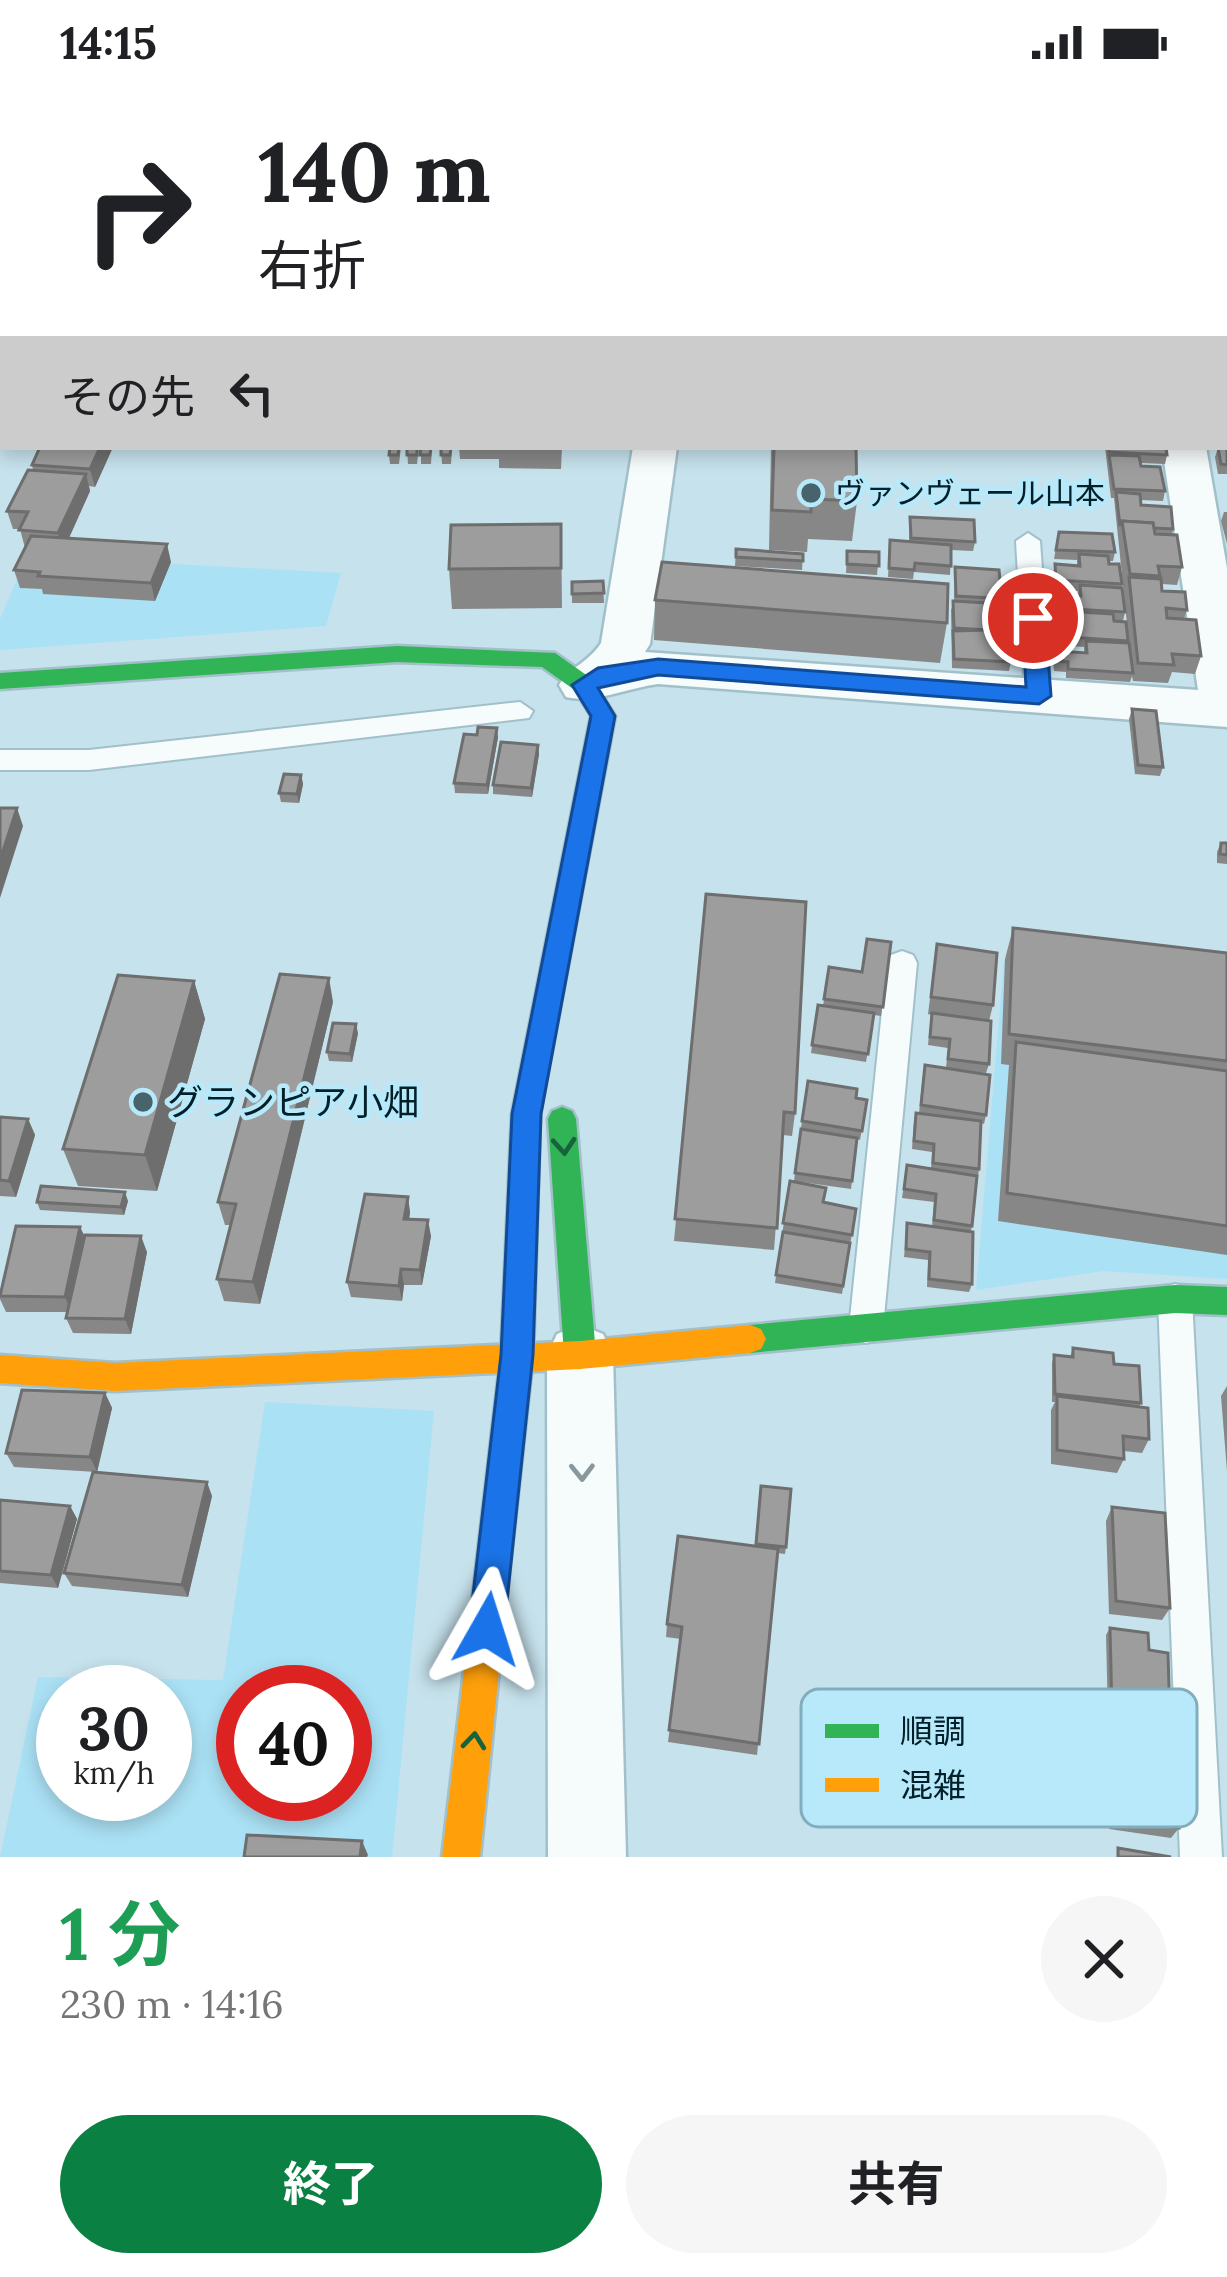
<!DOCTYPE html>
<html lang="ja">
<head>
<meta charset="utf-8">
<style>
	body { margin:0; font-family:Lora,"Noto Sans JP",serif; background:#f6f6f6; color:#202124; height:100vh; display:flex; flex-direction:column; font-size:45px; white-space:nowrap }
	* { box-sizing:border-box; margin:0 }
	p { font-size:39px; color:#757577 }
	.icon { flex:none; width:66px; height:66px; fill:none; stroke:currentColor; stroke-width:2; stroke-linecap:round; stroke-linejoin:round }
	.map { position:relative; height:1773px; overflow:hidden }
	.panel { display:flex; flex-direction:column; background:#fff; flex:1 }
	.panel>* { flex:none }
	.banner { position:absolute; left:0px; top:0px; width:1227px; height:366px; box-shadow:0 6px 18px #0003; background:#fff; color:#202124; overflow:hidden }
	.speed { position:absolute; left:36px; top:1581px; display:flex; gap:24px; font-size:60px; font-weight:700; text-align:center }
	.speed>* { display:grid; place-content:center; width:156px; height:156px; border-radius:50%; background:#fff; box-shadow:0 6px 18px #0003; line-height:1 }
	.speed small { font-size:30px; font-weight:400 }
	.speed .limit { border:18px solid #d22; background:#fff; color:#111 }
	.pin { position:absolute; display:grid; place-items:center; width:102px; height:102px; color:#fff; margin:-51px; border:6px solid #fff; border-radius:50%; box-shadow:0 3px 12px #0007 }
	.me { position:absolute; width:132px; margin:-66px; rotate:6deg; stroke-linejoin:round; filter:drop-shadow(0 0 9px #0008) }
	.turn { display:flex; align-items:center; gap:42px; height:252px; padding:0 60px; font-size:54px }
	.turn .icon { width:156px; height:156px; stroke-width:2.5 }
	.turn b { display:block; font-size:84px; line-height:102px }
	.then { display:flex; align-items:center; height:114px; padding:0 60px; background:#0003; gap:24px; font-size:45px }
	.round { display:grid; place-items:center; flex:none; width:126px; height:126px; border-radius:63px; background:#f6f6f6 }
	.headline { display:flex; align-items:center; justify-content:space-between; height:204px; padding:0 60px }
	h1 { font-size:72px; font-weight:700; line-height:90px; color:#1e9e55 }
	.button { display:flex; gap:24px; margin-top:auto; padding:24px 60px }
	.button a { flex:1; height:138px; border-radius:72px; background:#0b8043; color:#fff; font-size:48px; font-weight:700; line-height:138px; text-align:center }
	.button a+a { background:#f6f6f6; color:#202124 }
	.status { display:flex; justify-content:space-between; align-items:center; height:84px; padding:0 60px; background:#fff; direction:ltr }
	.status svg { height:33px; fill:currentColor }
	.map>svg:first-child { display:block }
	.built { fill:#abe1f5; fill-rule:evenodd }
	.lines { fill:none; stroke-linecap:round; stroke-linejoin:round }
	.lane-casing { stroke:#a2c0ca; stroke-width:4 }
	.street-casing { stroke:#a2c0ca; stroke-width:5 }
	.fast-casing { stroke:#a2c0ca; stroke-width:5 }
	.slow-casing { stroke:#a2c0ca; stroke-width:5 }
	.lane { fill:#f6fbfc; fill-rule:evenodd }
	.street { fill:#f6fbfc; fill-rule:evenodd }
	.fast { fill:#30b455; fill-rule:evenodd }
	.slow { fill:#ff9f0a; fill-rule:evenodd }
	.wall { fill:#868786 }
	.shaded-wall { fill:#6d6e6d }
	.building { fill:#9c9d9c; stroke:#6d6e6d; stroke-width:3 }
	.oneway { stroke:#17633d }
	.oneway2 { stroke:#89989d }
	.route { fill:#1a73e8; stroke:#114b97; stroke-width:3 }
	.poi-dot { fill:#47646d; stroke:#b7e9fb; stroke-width:4.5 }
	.labels { text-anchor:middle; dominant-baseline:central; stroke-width:9; stroke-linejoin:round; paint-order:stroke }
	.far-poi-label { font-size:30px; fill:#032029; stroke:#b7e9fb; text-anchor:start }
	.poi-label { font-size:36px; fill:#032029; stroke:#b7e9fb; text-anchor:start }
	.key { fill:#b7e9fb; stroke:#81adbc; stroke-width:3 }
	.key-label { font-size:33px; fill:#032029 }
</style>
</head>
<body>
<div class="status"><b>14:15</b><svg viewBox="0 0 49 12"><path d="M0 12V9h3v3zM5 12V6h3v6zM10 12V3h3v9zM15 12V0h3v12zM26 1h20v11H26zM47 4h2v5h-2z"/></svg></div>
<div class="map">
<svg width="1227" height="1773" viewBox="0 0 1227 1773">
	<rect width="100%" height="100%" fill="#c6e2ec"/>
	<g class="built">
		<polygon points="27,472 341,489 326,542 0,566 0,535"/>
		<polygon points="1004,876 1227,897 1227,1195 1104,1187 976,1206"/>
		<path d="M265,1318L434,1327L392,1773H0L38,1593L223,1596ZM63,1608H165V1710H63ZM243,1608H345V1710H243Z"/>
	</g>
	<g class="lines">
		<g class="lane-casing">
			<g id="lane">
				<polygon points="1171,0 1189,0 1190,3 1172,3"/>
				<polygon points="1028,449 1040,457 1051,612 1038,621 1025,612 1016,457"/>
				<polygon points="520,618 533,627 529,634 89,686 0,686 0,666 89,666"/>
				<polygon points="902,867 913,871 917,879 883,1244 878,1255 866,1259 854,1255 849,1244 887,879 891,871"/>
				<polygon points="1175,1200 1187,1204 1192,1215 1222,1773 1180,1773 1158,1215 1163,1204"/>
			</g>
		</g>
		<g class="street-casing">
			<g id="street">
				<rect x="215" y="0" width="36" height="3"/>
				<rect x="354" y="0" width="36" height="3"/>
				<rect x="537" y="0" width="36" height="3"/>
				<polygon points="1021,0 1057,0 1058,3 1022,3"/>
				<polygon points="3,161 3,191 0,192 0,162"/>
				<rect x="1224" y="175" width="3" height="24"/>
				<rect x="0" y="256" width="3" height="26"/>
				<path d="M633,363H677L650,560L645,568L1198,606L1162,363H1206L1227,484V643L658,600C628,604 593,620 566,613L559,601C570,583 589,578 601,559Z"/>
				<polygon points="580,1241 603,1250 613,1271 626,1773 548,1773 547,1271 557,1250"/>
			</g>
		</g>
		<g class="fast-casing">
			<g id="fast">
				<polygon points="397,562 555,569 592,595 615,632 540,1030 533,1271 505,1528 500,1540 488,1545 476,1540 471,1528 501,1271 512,1030 591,632 576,607 542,583 397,578 0,605 0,589"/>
				<polygon points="562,1023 572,1027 576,1035 596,1271 591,1281 580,1285 569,1281 564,1271 548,1035 552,1027"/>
				<polygon points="1175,1201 1227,1203 1227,1231 1175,1229 750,1269 739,1265 734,1255 739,1245 750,1241"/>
			</g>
		</g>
		<g class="slow-casing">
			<g id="slow">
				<polygon points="750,1241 761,1245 766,1255 761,1265 750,1269 580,1285 115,1307 0,1299 0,1271 115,1279 580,1257"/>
				<polygon points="488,1511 500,1516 505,1528 480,1773 442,1773 471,1528 476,1516"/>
			</g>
		</g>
		<use href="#lane" class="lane"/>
		<use href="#street" class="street"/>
		<use href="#fast" class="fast"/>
		<use href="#slow" class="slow"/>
	</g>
	<g class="wall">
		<polygon points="0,0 3,3 3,71 0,70"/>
		<polygon points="173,0 216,0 215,3 173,3"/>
		<polygon points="300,0 355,0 355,3 301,3"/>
		<polygon points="987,0 1027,0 1026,3 989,3"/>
		<polygon points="1194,0 1222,0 1221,3 1194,3"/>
		<rect x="1224" y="33" width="3" height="101"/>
		<polygon points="1224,195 1227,195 1227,352 1224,335"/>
		<polygon points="40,363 113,363 95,403 89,402 90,407 69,454 171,478 155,517 43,510 42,505 20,504 14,486 25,464 20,445 13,445 7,427 33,386 32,381"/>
		<polygon points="401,363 399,380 390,380 389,371"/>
		<polygon points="407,363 419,363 417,380 408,380"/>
		<polygon points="421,363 432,363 431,380 421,380"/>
		<polygon points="441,363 452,363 451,380 442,380"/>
		<polygon points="459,363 562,363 561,385 499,384 499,375 460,375"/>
		<polygon points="771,363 856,363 857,417 852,457 808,455 807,468 769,466"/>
		<polygon points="1105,363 1166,363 1167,371 1165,380 1141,379 1141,382 1165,407 1163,417 1140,416 1141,421 1173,445 1172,450 1182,483 1177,501 1162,500 1162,507 1187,526 1184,535 1201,572 1195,590 1172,588 1168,599 1133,597 1132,592 1130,598 1066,594 1066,588 1054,587 1053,576 1056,567 1084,569 1084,563 1052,561 1051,546 1053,536 1077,538 1078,534 1053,533 1052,520 1055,511 1078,512 1078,507 1054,505 1053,490 1055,480 1077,482 1077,476 1054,475 1059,448 1115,468 1113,477 1109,477 1122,500 1125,528 1123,537 1127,559 1129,559 1114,414 1111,414"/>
		<polygon points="1218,364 1227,364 1227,390 1218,390 1215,373"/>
		<polygon points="1224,428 1227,428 1227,460 1221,437"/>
		<polygon points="910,433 975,458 973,467 951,466 950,491 914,488 913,495 888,493 890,456 909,458"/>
		<polygon points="561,440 562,524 452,525 449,485"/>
		<polygon points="736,465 803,470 802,486 735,482"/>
		<polygon points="847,467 879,468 877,491 846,489"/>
		<polygon points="955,483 1001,506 1009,515 1007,525 988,523 988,528 1014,548 1012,557 995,556 1011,578 1009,587 952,584 951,526 954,517"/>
		<polygon points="603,497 604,519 572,519 572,498"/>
		<polygon points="655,516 947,539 940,579 654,556"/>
		<polygon points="1132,625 1163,683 1160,692 1135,690 1129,635"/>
		<polygon points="498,653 488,710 455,709 454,699"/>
		<polygon points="538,661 539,670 532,713 493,710 493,701"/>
		<polygon points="301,691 303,700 299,719 281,718 279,709"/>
		<polygon points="1221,759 1227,759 1227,780 1217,779 1217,768"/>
		<polygon points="706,810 795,1029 792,1052 783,1051 774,1166 674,1157"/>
		<polygon points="1013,844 1227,869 1227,1171 998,1137 1009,981 1001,980 1005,875"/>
		<polygon points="891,858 881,932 874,931 866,978 811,969 818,921 823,922 829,883 862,888"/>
		<polygon points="937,860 993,921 989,937 989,980 986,989 946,984 948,964 928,961 931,931 928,930"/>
		<polygon points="194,897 205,935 157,1107 78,1102 63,1065"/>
		<polygon points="333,918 260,1220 224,1217 217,1195 231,1141 225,1141 218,1118"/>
		<polygon points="358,949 352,978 329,977 327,968"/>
		<polygon points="923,990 986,1031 984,1040 981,1039 979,1085 971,1148 972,1200 969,1208 927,1203 928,1176 904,1173 907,1139 932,1143 934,1118 902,1114 907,1081 931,1085 932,1068 912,1065 914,1038 916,1029 919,1029"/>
		<polygon points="856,1014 867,1016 860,1056 857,1055 851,1105 794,1097 802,1037"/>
		<polygon points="0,1033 28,1035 35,1051 16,1113 0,1112"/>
		<polygon points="790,1097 823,1118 856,1125 842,1210 775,1199"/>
		<polygon points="408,1113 410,1129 409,1135 431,1152 422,1201 404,1201 402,1217 351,1213 347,1198"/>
		<polygon points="128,1117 124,1131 40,1126 37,1118"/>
		<polygon points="80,1143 85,1153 147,1168 131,1250 73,1249 66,1234 68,1228 6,1228 0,1215 0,1206"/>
		<polygon points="1073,1264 1114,1280 1141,1319 1139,1323 1149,1355 1142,1369 1124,1367 1124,1375 1117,1389 1051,1380 1051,1326 1055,1318 1052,1318 1052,1279 1054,1271 1070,1273"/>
		<polygon points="1227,1302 1227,1387 1221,1312"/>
		<polygon points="105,1309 112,1324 97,1388 14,1383 6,1369"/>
		<polygon points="761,1402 786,1463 785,1470 777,1469 757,1671 668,1658 681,1555 666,1553 667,1540 755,1462"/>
		<polygon points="212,1412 188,1513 72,1502 64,1489"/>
		<polygon points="0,1416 70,1422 77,1435 58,1504 0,1499"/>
		<polygon points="1112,1423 1170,1524 1162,1536 1109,1530 1106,1437"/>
		<polygon points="1110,1544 1149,1566 1170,1637 1166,1643 1108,1635 1106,1551"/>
		<polygon points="1115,1648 1179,1744 1171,1754 1109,1745 1108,1659"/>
	</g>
	<g class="shaded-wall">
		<polygon points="40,0 59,0 59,3 39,3"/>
		<polygon points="0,77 3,88 3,130 0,136"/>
		<polygon points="100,363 113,363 95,403 90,385"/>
		<polygon points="86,390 90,407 63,467 58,449"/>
		<polygon points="167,460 171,478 155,517 151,499"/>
		<polygon points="497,644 498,653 488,710 487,701"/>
		<polygon points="538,661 539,670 532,713 531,704"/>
		<polygon points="301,691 303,700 299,719 297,710"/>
		<polygon points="17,724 23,742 0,814 0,776"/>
		<polygon points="329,894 333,918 260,1220 253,1198"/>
		<polygon points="194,897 205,935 157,1107 145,1071"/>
		<polygon points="356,940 358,949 352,978 350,970"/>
		<polygon points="28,1035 35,1051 16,1113 9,1097"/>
		<polygon points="125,1108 128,1117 124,1131 121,1123"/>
		<polygon points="408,1113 410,1129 406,1151 404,1135"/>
		<polygon points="428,1136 431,1152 422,1201 420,1186"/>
		<polygon points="80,1143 87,1158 72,1229 65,1213"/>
		<polygon points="141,1152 147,1168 131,1250 125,1235"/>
		<polygon points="401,1185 404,1201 402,1217 399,1202"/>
		<polygon points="105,1309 112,1324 97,1388 90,1373"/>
		<polygon points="207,1398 212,1412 188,1513 182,1501"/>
		<polygon points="70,1422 77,1435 58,1504 51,1491"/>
		<polygon points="362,1757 368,1771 367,1773 360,1773"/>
	</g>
	<g class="building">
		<polygon points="0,0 40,0 39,3 3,3 3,33 0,32"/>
		<polygon points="137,0 163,0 163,3 136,3"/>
		<polygon points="252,0 293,0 293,2 297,3 252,3"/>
		<polygon points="385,0 411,0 410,3 385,3"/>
		<polygon points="412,0 471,0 470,3 410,3"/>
		<polygon points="484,0 536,0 535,3 482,3"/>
		<polygon points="571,0 620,0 619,3 570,3"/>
		<polygon points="718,0 791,0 791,3 751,3"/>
		<polygon points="796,0 852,0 851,3 796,3"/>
		<polygon points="1062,0 1109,0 1109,3 1074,3 1062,2"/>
		<rect x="1114" y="0" width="51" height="3"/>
		<rect x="1224" y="33" width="3" height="76"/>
		<rect x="1224" y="195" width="3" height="21"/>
		<rect x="1224" y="219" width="3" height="48"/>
		<polygon points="1224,270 1227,270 1227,328 1224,311"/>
		<polygon points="40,363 100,363 90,385 32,381"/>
		<polygon points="390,363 399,363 398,371 389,371"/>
		<rect x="407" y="363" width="10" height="8"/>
		<polygon points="421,363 431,363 430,371 420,371"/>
		<polygon points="441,363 451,363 450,371 441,371"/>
		<polygon points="774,363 856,363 857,417 811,415 811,428 772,426"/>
		<polygon points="1109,363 1166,363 1167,371 1109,368"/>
		<polygon points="1218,364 1227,364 1227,381 1221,380"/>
		<polygon points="1109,371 1139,372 1141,382 1160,383 1165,407 1114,405"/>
		<polygon points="28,386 86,390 58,449 19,446 28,428 7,427"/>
		<polygon points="1116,408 1140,410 1141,421 1171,423 1173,445 1154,444 1153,439 1122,437 1120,442"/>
		<polygon points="910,433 974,436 975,458 911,454"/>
		<polygon points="1122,437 1153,439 1155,450 1177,451 1182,483 1158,482 1160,492 1130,490"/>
		<polygon points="561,440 561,484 449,485 451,441"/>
		<polygon points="1059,448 1112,450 1115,468 1056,466"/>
		<polygon points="31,452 167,460 151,499 38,492 40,488 14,486"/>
		<polygon points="890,456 951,461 951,482 915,479 914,486 889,484"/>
		<polygon points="736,465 803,470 803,477 736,473"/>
		<polygon points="847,467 879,468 879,482 847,480"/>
		<polygon points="1079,470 1108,472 1109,480 1119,480 1122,500 1056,496 1055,480 1080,482"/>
		<polygon points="662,478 948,500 947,539 655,516"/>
		<polygon points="955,483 999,486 1001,506 1008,506 1009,515 956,512"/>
		<polygon points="1129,493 1161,495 1162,507 1185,508 1187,526 1166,524 1167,534 1196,536 1201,572 1172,570 1174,581 1138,579"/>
		<polygon points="603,497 604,509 572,510 572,498"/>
		<polygon points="1080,501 1122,504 1125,528 1055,524 1055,511 1081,512"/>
		<polygon points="953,517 988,519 988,528 1012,529 1014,548 994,547 995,558 1010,559 1011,578 954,575 953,547 988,546 954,544"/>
		<polygon points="1079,528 1113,530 1114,537 1126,538 1128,557 1054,552 1053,536 1080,538"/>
		<polygon points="1086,557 1129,559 1133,589 1068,585 1068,578 1056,577 1056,567 1087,569"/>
		<polygon points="1132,625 1156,627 1163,683 1138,681"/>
		<polygon points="478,643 497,644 487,701 454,699 464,650 477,651"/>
		<polygon points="501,658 538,661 531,704 493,701"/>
		<polygon points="284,690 301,691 297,710 279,709"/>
		<polygon points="0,724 17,724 0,776"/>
		<polygon points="1221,759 1227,759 1227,771 1220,770"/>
		<polygon points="706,810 806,818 795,1029 784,1028 777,1144 675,1135"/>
		<polygon points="1013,844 1227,869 1227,977 1009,950"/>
		<polygon points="867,855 891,858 883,923 824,915 829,883 862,888"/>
		<polygon points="937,860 997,869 993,921 931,913"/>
		<polygon points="280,890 329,894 253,1198 217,1195 236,1120 218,1118"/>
		<polygon points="118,891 194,897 145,1071 63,1065"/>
		<polygon points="818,921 874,929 868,970 812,961"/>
		<polygon points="932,929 991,937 989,980 948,975 950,955 930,953"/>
		<polygon points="333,939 356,940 350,970 327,968"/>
		<polygon points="1016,958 1227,987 1227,1142 1007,1109"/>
		<polygon points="925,981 990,991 986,1031 921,1021"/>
		<polygon points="808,997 857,1005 856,1014 867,1016 862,1047 802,1037"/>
		<polygon points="916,1029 981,1037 979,1085 933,1079 934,1060 914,1057"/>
		<polygon points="0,1033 28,1035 9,1097 0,1096"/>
		<polygon points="801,1045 857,1054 852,1097 795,1089"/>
		<polygon points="907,1081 977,1092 972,1142 934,1136 936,1110 904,1105"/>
		<polygon points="790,1097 826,1104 823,1118 856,1125 852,1151 783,1139"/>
		<polygon points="41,1102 125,1108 121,1123 37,1118"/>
		<polygon points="365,1110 408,1113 404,1135 428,1136 420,1186 401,1185 399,1202 347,1198"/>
		<polygon points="907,1139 973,1148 972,1200 929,1195 930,1168 906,1165"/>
		<polygon points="16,1142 80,1143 65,1213 0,1212"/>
		<polygon points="783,1148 850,1159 843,1202 776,1191"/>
		<polygon points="85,1151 141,1152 125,1235 66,1234"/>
		<polygon points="1073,1264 1113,1269 1114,1280 1139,1282 1141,1319 1055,1310 1054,1271 1073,1273"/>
		<polygon points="22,1306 105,1309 90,1373 6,1369"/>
		<polygon points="1057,1312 1148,1324 1149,1355 1123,1352 1124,1375 1057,1366"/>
		<polygon points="93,1388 207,1398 182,1501 64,1489"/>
		<polygon points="761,1402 791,1405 786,1463 756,1460"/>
		<polygon points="0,1416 70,1422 51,1491 0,1487"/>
		<polygon points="1112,1423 1165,1429 1170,1524 1116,1517"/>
		<polygon points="678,1452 778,1465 759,1660 669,1646 682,1543 667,1540"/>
		<polygon points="1110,1544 1148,1549 1149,1566 1168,1569 1170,1637 1112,1629"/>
		<polygon points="1115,1648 1177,1658 1179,1744 1117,1734"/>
		<polygon points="247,1751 362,1757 360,1773 244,1773"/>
		<polygon points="1118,1764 1171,1773 1118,1773"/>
	</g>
	<defs><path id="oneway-chevron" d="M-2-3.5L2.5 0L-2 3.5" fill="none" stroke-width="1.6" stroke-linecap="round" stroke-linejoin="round" transform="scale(3)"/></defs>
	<g class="oneway">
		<use href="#oneway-chevron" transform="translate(564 1062) rotate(86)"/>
		<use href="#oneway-chevron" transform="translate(474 1657) rotate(-84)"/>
	</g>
	<use class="oneway2" href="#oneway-chevron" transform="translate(582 1388) rotate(89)"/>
	<polygon class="route" points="1033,527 1045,534 1051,612 1039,620 658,591 598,604 615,632 541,1030 533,1271 504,1545 499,1557 487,1562 474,1557 469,1545 501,1271 512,1030 591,632 572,601 598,584 658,575 1026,603 1022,534"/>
	<g class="poi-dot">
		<circle cx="811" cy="409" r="12"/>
		<circle cx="143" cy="1018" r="12"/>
	</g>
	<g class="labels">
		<g class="far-poi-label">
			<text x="835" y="409">ヴァンヴェール山本</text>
		</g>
		<g class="poi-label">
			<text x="167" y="1018">グランピア小畑</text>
		</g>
	</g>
	<rect x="801" y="1605" width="396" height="138" rx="18" class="key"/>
	<rect x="825" y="1640" width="54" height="14" fill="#30b455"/>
	<rect x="825" y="1694" width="54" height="14" fill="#ff9f0a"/>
	<g class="key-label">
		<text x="900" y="1659">順調</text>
		<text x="900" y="1713">混雑</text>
	</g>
</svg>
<div class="speed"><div>30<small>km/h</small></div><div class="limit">40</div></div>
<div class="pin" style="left:1033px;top:534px;background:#d93025"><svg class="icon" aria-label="arrive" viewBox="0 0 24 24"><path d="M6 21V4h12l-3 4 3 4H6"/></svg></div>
<svg class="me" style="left:487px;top:1545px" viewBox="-20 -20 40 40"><path d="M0-17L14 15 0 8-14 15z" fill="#1a73e8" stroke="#fff" stroke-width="4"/></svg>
<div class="banner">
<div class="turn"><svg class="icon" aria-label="right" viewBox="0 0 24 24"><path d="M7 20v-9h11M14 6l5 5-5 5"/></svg><div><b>140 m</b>右折</div></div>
<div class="then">その先<svg class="icon" aria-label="left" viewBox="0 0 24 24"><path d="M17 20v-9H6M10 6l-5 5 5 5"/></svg></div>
</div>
</div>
<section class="panel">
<div class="headline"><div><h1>1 分</h1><p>230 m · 14:16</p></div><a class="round"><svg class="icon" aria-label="close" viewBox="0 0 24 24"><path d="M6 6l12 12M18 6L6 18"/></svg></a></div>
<div class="button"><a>終了</a><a>共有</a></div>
</section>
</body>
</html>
